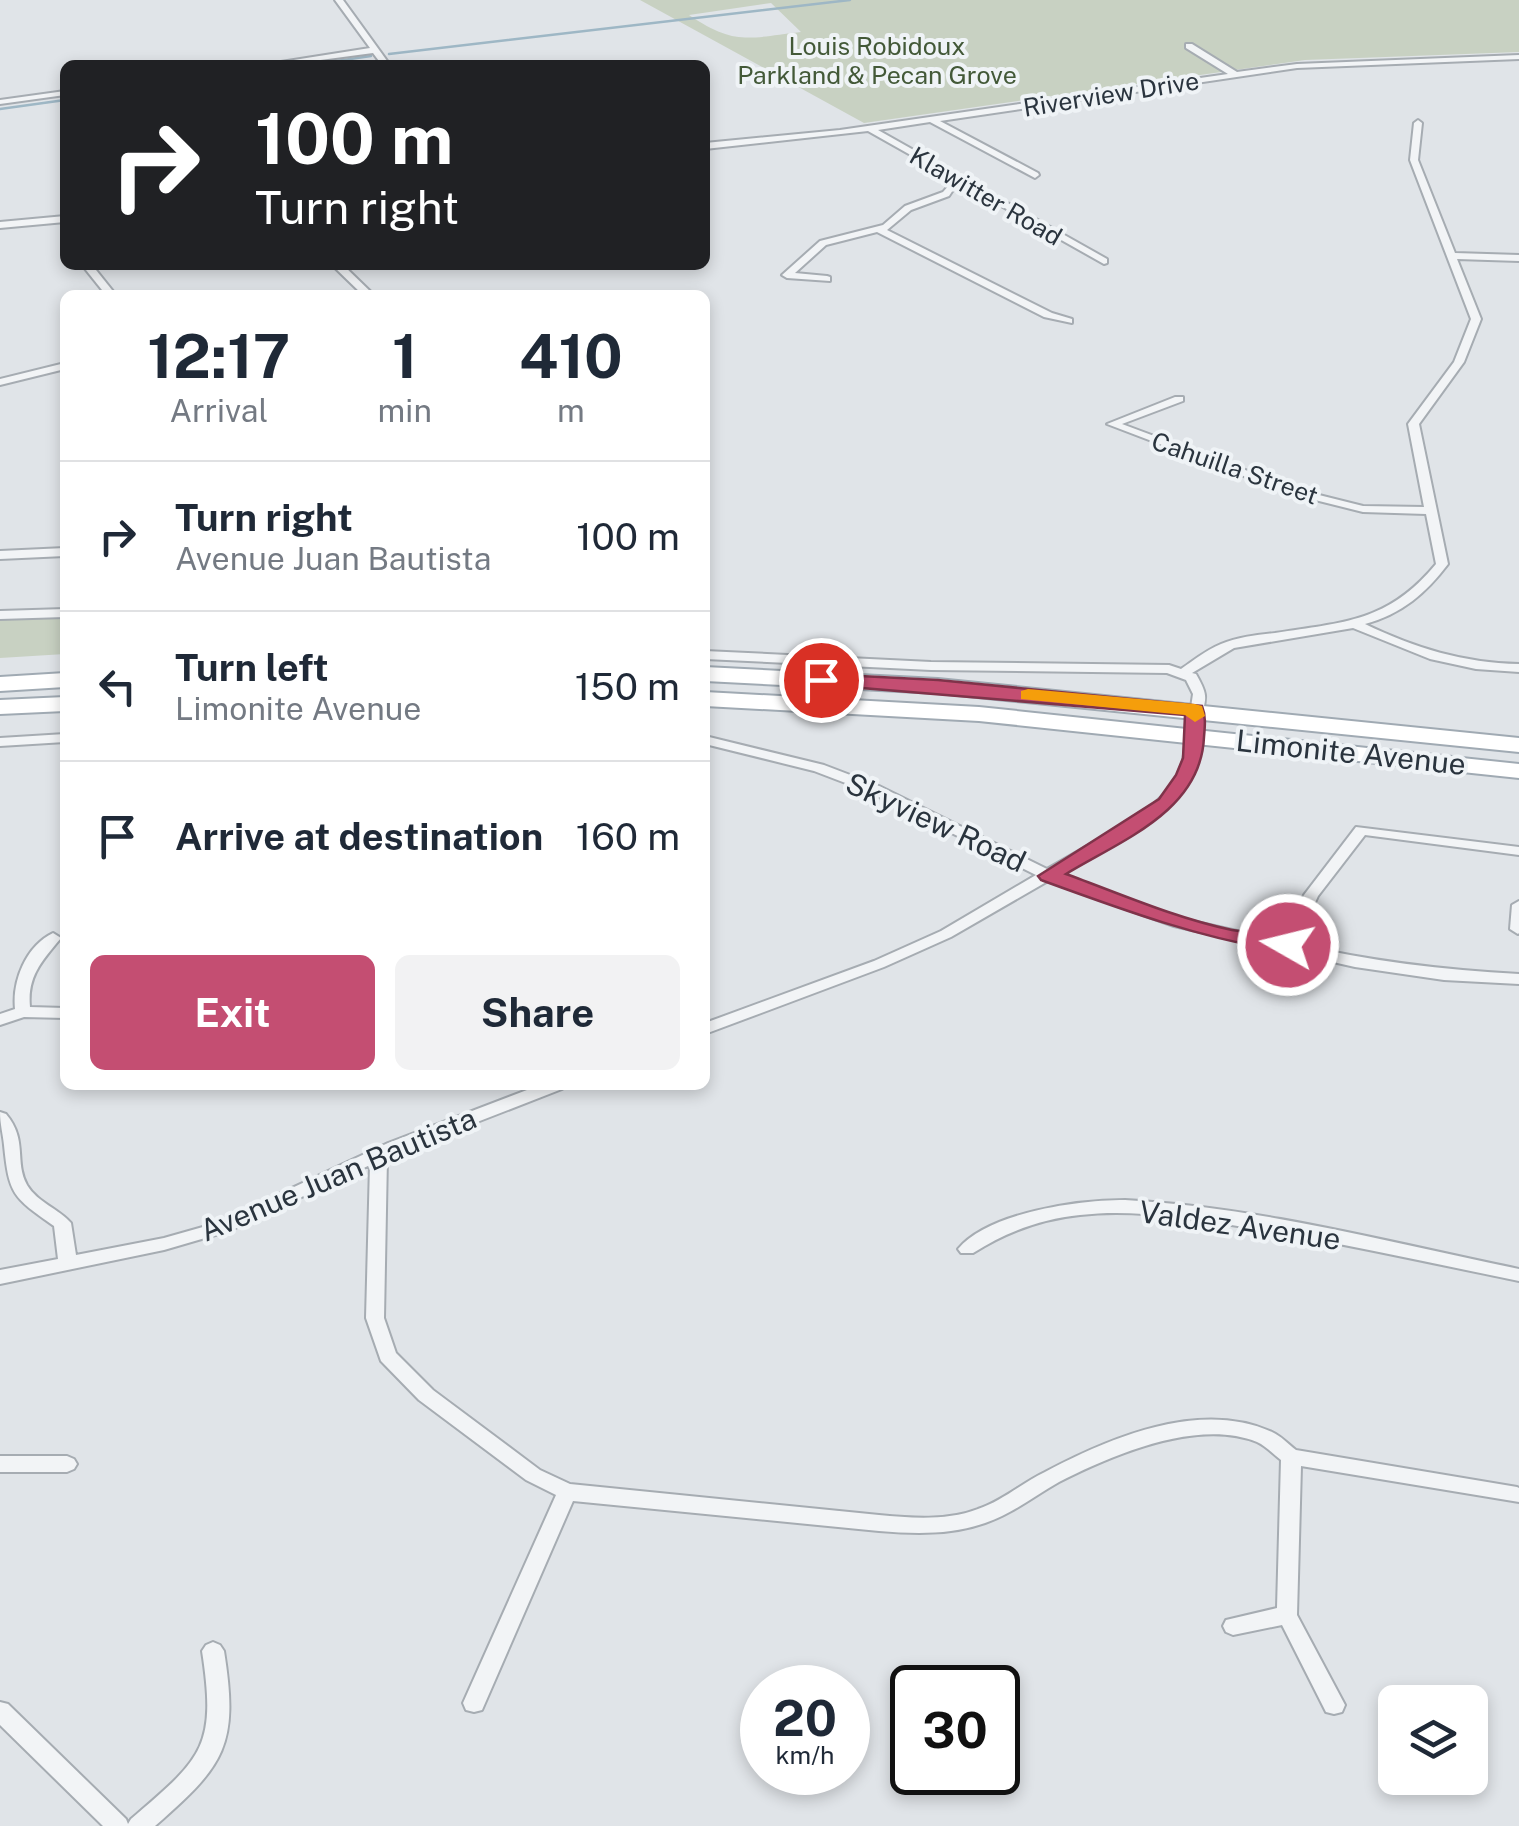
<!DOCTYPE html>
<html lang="en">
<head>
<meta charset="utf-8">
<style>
	body { margin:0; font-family:"Public Sans",sans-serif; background:#f2f2f3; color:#1f2937; height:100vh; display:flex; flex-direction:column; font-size:38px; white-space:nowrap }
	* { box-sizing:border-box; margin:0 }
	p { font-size:32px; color:#747a83 }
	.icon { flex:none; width:55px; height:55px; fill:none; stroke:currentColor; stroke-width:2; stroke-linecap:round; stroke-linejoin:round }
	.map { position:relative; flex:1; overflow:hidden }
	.drawer { position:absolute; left:60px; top:290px; width:650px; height:800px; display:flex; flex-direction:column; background:#fff; border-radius:15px; box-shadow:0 5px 15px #0003 }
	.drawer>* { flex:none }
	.top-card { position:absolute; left:60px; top:60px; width:650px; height:210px; border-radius:15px; box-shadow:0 5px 15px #0003; background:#202124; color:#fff; overflow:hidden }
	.buttons { position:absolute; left:1378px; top:1685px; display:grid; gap:20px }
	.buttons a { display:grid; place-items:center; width:110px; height:110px; border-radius:15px; background:#fff; box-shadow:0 5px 15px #0003; font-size:50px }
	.speed { position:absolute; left:740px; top:1665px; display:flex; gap:20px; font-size:50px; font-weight:700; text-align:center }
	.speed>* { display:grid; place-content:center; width:130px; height:130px; border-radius:50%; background:#fff; box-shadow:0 5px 15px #0003; line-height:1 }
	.speed small { font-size:25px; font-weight:400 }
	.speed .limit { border:5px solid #111; border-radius:15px; background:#fff; color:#111 }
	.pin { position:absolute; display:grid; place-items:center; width:85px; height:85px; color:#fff; margin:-42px; border:5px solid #fff; border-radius:50%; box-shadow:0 2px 10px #0007 }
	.me { position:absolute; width:110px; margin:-55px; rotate:278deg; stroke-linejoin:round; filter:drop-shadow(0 0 8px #0008) }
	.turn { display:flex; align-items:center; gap:35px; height:210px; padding:0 30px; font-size:45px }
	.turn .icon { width:130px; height:130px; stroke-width:2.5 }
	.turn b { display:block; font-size:70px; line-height:85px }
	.eta { display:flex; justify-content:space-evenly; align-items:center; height:170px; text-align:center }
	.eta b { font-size:60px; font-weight:700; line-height:70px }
	.primary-button { display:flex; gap:20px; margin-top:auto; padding:20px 30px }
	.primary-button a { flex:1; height:115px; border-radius:15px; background:#c44e72; color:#fff; font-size:40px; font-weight:700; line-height:115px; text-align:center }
	.primary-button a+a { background:#f2f2f3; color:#1f2937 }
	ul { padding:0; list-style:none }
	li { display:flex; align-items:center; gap:30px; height:150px; padding:0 30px; border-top:2px solid #e0e1e3 }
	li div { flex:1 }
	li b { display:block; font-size:38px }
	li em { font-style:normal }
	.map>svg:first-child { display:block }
	.green { fill:#c8d1c2; fill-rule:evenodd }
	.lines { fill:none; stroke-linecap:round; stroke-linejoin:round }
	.stream { stroke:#9eb7c5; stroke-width:2.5 }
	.street-casing { stroke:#a6acb2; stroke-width:4 }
	.primary-casing { stroke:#a0aab3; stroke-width:4 }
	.street { fill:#f2f4f6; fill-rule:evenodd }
	.primary { fill:#fff; fill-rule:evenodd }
	.route { fill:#c44e72; stroke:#7f334a; stroke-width:2.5 }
	.slow { fill:#f59e0b }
	.labels { text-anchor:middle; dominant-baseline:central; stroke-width:8; stroke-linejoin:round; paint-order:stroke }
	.far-park-label { font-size:25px; fill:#435938; stroke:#eff3f6 }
	.far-street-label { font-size:25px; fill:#2a343e; stroke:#eff3f6 }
	.street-label { font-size:30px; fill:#2a343e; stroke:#eff3f6 }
</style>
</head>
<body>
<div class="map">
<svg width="1519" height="1826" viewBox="0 0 1519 1826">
	<rect width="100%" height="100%" fill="#e0e4e8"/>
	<g class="green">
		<path d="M640,0H1519V52L1305,60L864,123ZM771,3L801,32C748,38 735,46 689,15Z"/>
		<polygon points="65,618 65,654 0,658 0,620"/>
	</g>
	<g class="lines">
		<g class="stream">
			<polyline points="389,54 850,0"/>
			<polyline points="309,65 371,56"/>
			<polyline points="0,109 65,100"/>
		</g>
		<g class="street-casing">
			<g id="street">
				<polygon points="335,0 343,0 390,65 382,65 373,53 283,65 262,65 370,48"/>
				<polygon points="1186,44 1192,44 1237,72 1297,64 1519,55 1519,59 1297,68 940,121 1038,173 1039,175 1035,178 930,122 878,130 1107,259 1107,263 1104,264 868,131 705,149 705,143 840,130 1228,74 1186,48"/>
				<polygon points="65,91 65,95 0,104 0,100"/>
				<path d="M1418,120L1422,123L1418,160L1455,253L1519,255V261L1457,259L1481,319L1464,362L1419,424L1448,564C1426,593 1402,614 1365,624C1415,648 1464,663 1519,664V672L1476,669L1430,659L1353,628L1234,648L1192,673L1196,674C1211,700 1204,698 1200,726C1199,741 1199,757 1193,772C1177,818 1100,851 1059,875L1183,919L1282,941L1304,895L1356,827L1519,847V855L1365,835L1318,896L1296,944C1370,961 1443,970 1519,974V984L1444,980L1355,967L1174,926L1048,881L951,937L884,967L705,1034V1023L874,961L941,931L1036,875L869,792L814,771L705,744V736L824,765L879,786L1047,869L1143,814L1173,786L1183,761L1193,694L1186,680L1167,673L931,670L705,659V651L931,662L1169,665L1181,669C1194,660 1206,650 1221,644C1238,637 1257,635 1275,633C1345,622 1388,622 1436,564L1426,514L1363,512L1291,494L1107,424L1175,397H1183V401L1122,424L1299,490L1363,506L1424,507L1408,424L1454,362L1471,319L1410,160L1414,123Z"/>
				<polygon points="950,184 955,187 949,196 911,210 887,230 1052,313 1072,319 1072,323 1044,317 877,232 826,245 795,273 827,276 830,277 830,281 787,278 782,275 820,241 883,225 905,206 943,192"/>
				<polygon points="65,216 65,222 0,228 0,222"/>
				<polygon points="82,265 92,265 116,295 106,295"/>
				<polygon points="332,265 343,265 374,295 363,295"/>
				<polygon points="65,363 65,369 0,385 0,379"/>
				<polygon points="65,548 65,556 0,559 0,551"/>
				<polygon points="65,609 65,617 0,619 0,611"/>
				<polygon points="65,734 65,742 0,746 0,738"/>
				<polygon points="1519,901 1519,933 1518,934 1510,929 1512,905"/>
				<path d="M53,933L61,938C42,961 27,976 30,1007L65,1008V1018L24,1017L0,1025V1014L15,1009C12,981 26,946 53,933Z"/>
				<path d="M540,1085H564L562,1089L387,1157L384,1318L396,1353L433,1390L540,1470L570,1484L879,1515C911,1518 947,1521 978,1509C1002,1501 1022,1483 1045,1472C1109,1438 1200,1399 1272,1432C1281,1436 1288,1444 1296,1450L1517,1487L1519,1488V1502L1301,1466L1297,1615L1345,1705L1342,1712L1334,1714L1326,1712L1282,1625L1233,1635L1226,1632L1223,1626L1226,1620L1277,1608L1281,1460C1273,1454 1266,1446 1257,1442C1198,1418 1112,1455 1059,1482C1034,1496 1012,1514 985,1523C951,1535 915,1534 879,1531L573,1501L482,1710L474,1712L466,1710L463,1703L556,1495L526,1480L419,1400L381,1361L366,1318L370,1165L229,1231L164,1250L0,1284V1270L58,1259L54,1226C13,1197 9,1195 4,1145C3,1134 0,1124 0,1112L6,1114C28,1140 14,1161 27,1185C37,1202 59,1209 71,1223L76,1255L164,1238L217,1223L388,1143Z"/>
				<path d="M1125,1200C1257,1207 1389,1242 1519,1269V1281C1421,1261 1324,1239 1225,1224C1177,1217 1129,1209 1080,1215C1041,1219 1006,1232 973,1253H961L958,1249C989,1212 1079,1200 1125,1200Z"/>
				<polygon points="0,1456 67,1456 74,1459 77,1464 74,1469 67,1472 0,1472"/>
				<path d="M213,1642L220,1645L224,1651C239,1745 225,1765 155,1826H103L0,1725V1702L8,1704L126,1819L128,1824L131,1819C202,1758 217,1748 202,1651L206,1645Z"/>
			</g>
		</g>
		<g class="primary-casing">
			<g id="primary">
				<polygon points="705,667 938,679 1519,738 1519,752 938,693 705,681"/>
				<polygon points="65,673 65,687 0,691 0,677"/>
				<polygon points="705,692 979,707 1519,764 1519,778 979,721 705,706"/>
				<polygon points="65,697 65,711 0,714 0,700"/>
			</g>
		</g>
		<use href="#street" class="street"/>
		<use href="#primary" class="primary"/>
	</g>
	<path class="route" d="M821,674L938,680L1202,706C1206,716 1205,726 1204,737C1201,811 1122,840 1066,874C1121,894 1175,918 1232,930C1252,934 1286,931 1300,945L1288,952C1202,939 1123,910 1041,880L1038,876L1159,799L1176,775L1183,758L1185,715L814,684V676Z"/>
	<polygon class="slow" points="1028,689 1195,704 1202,706 1205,716 1195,722 1185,715 1021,699 1021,691"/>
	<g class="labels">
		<g class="far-park-label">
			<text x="877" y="46">Louis Robidoux<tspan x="877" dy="29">Parkland &amp; Pecan Grove</tspan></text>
		</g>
		<g class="far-street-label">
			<text transform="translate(1111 94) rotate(-9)">Riverview Drive</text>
			<text transform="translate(986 196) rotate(30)">Klawitter Road</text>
			<text transform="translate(1235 468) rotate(19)">Cahuilla Street</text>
		</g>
		<g class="street-label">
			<text transform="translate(1351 752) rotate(6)">Limonite Avenue</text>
			<text transform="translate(936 822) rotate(25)">Skyview Road</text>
			<text transform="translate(338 1174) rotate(-23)">Avenue Juan Bautista</text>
			<text transform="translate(1240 1225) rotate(8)">Valdez Avenue</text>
		</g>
	</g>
</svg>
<div class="buttons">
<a><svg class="icon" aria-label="layers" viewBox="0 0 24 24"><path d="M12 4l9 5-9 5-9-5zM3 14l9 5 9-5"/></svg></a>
</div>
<div class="speed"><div>20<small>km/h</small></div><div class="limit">30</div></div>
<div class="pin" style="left:821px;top:680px;background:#d93025"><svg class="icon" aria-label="arrive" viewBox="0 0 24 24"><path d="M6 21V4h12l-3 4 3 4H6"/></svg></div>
<svg class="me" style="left:1288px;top:945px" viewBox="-20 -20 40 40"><circle r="17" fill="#c44e72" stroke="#fff" stroke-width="3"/><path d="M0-11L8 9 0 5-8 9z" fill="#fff"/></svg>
<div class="top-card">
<div class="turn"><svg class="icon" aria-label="right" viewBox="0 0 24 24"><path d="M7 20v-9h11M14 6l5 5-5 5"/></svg><div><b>100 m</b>Turn right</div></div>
</div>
<section class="drawer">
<div class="eta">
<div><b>12:17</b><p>Arrival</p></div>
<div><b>1</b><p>min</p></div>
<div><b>410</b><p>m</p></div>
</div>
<ul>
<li><svg class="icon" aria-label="right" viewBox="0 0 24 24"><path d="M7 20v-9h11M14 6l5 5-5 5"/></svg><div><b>Turn right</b><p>Avenue Juan Bautista</p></div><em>100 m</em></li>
<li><svg class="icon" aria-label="left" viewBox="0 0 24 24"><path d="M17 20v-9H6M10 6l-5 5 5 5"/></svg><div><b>Turn left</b><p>Limonite Avenue</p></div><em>150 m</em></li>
<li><svg class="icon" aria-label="arrive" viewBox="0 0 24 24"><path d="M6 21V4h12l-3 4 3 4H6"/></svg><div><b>Arrive at destination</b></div><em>160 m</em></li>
</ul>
<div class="primary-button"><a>Exit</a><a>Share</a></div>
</section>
</div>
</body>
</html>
